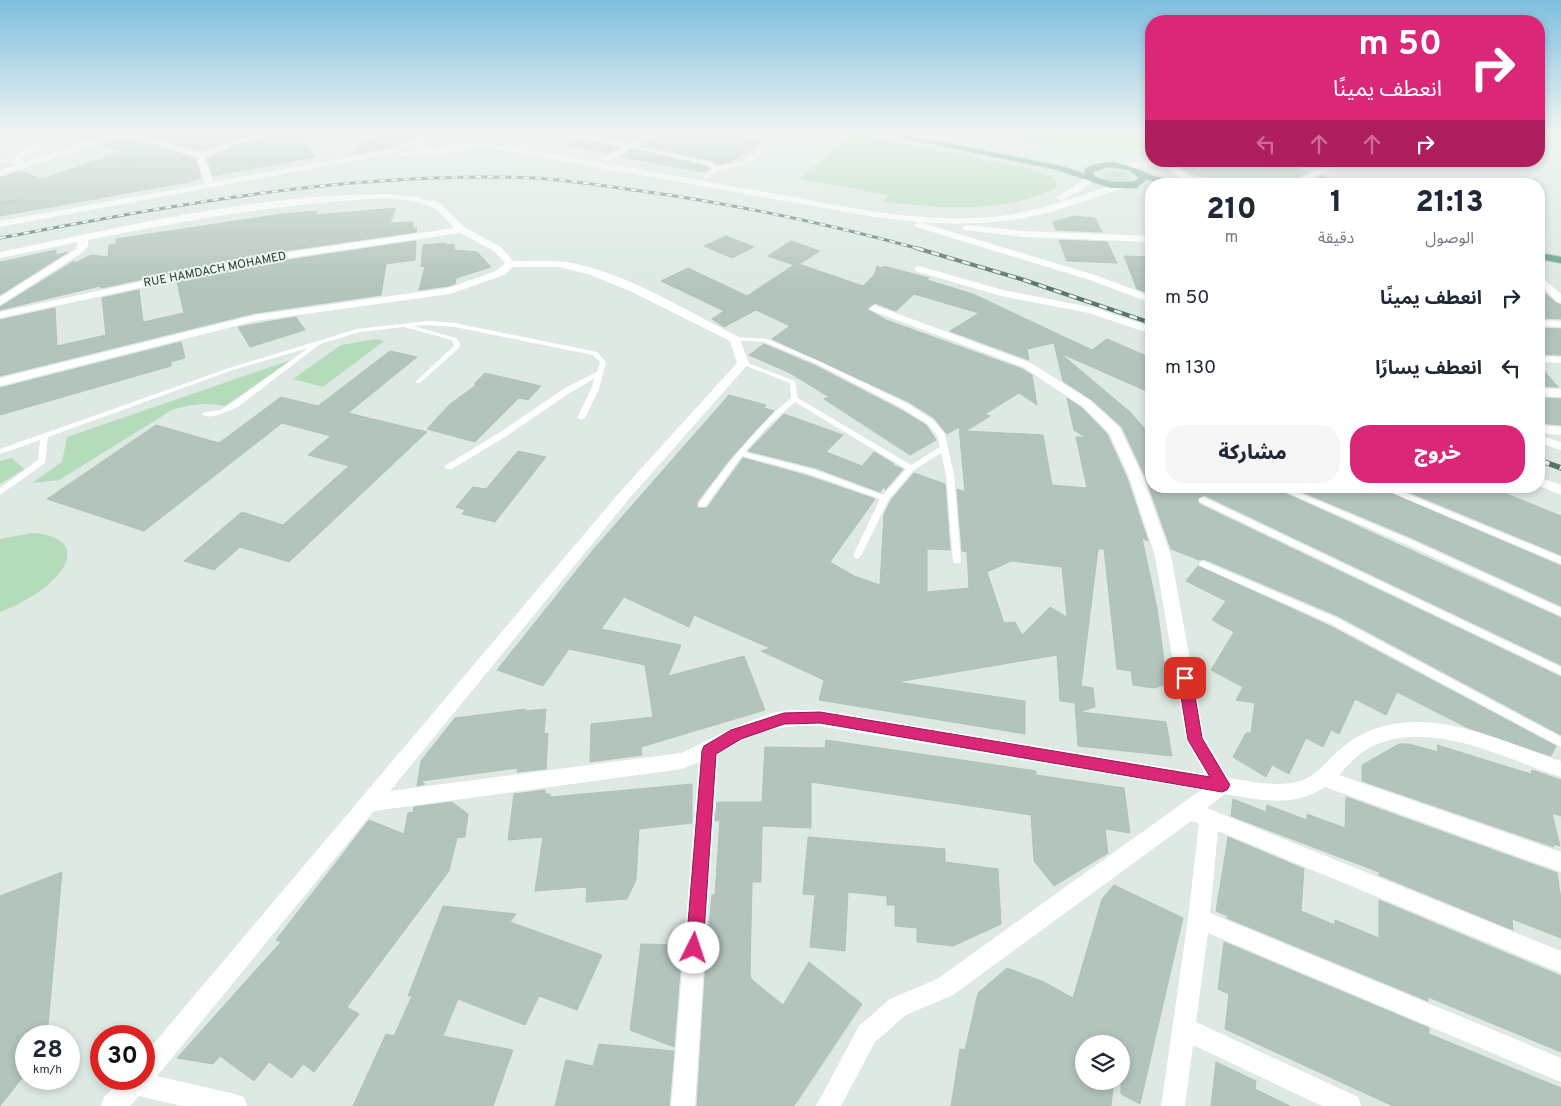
<!DOCTYPE html>
<html lang="ar">
<head>
<meta charset="utf-8">
<style>
	body { margin:0; font-family:Overpass,"Noto Sans Arabic",sans-serif; background:#f6f6f7; color:#1f2937; direction:rtl; height:100vh; display:flex; flex-direction:column; font-size:19px; white-space:nowrap }
	* { box-sizing:border-box; margin:0 }
	p { font-size:16px; color:#747a83 }
	.icon { flex:none; width:28px; height:28px; fill:none; stroke:currentColor; stroke-width:2; stroke-linecap:round; stroke-linejoin:round }
	.map { position:relative; flex:1; overflow:hidden; direction:ltr }
	.sheet { position:absolute; left:1145px; top:178px; width:400px; height:315px; display:flex; flex-direction:column; background:#fff; border-radius:20px; box-shadow:0 2px 8px #0003; direction:rtl }
	.sheet>* { flex:none }
	.guide { position:absolute; left:1145px; top:15px; width:400px; height:152px; border-radius:20px; box-shadow:0 2px 8px #0003; direction:rtl; background:#db2777; color:#fff; overflow:hidden }
	.tools { position:absolute; left:1075px; top:1035px; display:grid; gap:10px }
	.tools a { display:grid; place-items:center; width:55px; height:55px; border-radius:50%; background:#fff; box-shadow:0 2px 8px #0003; font-size:25px }
	.speed { position:absolute; left:15px; top:1025px; display:flex; gap:10px; font-size:25px; font-weight:700; text-align:center }
	.speed>* { display:grid; place-content:center; width:65px; height:65px; border-radius:50%; background:#fff; box-shadow:0 2px 8px #0003; line-height:1 }
	.speed small { font-size:12px; font-weight:400 }
	.speed .limit { border:8px solid #d22; background:#fff; color:#111 }
	.pin { position:absolute; display:grid; place-items:center; width:42px; height:42px; color:#fff; margin:-21px; border-radius:10px; box-shadow:0 2px 8px #0006 }
	.me { position:absolute; width:55px; margin:-28px; rotate:4deg; stroke-linejoin:round; filter:drop-shadow(0 0 4px #0008) }
	.turn { display:flex; align-items:center; gap:18px; height:105px; padding:0 20px; font-size:22px }
	.turn .icon { width:65px; height:65px; stroke-width:2.5 }
	.turn b { display:block; font-size:35px; line-height:42px }
	.lanes { display:flex; align-items:center; height:48px; padding:0 20px; background:#0003; justify-content:center; gap:25px; direction:ltr }
	.lanes .off { opacity:.35 }
	.eta { display:flex; justify-content:space-evenly; align-items:center; height:85px; text-align:center }
	.eta b { font-size:30px; font-weight:800; line-height:35px }
	.action { display:flex; gap:10px; margin-top:auto; padding:10px 20px }
	.action a { flex:1; height:58px; border-radius:20px; background:#db2777; color:#fff; font-size:20px; font-weight:800; line-height:58px; text-align:center }
	.action a+a { background:#f6f6f7; color:#1f2937 }
	ul { padding:0; list-style:none }
	li { display:flex; align-items:center; gap:15px; height:70px; padding:0 20px }
	li div { flex:1 }
	li b { display:block; font-size:19px }
	li em { font-style:normal }
	.map>svg:first-child { display:block }
	.green { fill:#b4dcba }
	.building { fill:#b2c4bb; stroke:#afc3b8; fill-rule:evenodd }
	.lines { fill:none; stroke-linecap:round; stroke-linejoin:round }
	.primary-casing { stroke:#bcc4c0; stroke-width:2 }
	.path { stroke:#7cae98; stroke-width:2; stroke-dasharray:1 2; stroke-linecap:butt }
	.service { fill:#fff; fill-rule:evenodd }
	.minor { fill:#fff; fill-rule:evenodd }
	.tertiary { fill:#fff; fill-rule:evenodd }
	.primary { fill:#60a088; fill-rule:evenodd }
	.rail-far2-casing { stroke:#58756a; stroke-width:3 }
	.rail-far1-casing { stroke:#58756a; stroke-width:4 }
	.rail-casing { stroke:#58756a; stroke-width:5.5 }
	.rail-far2 { stroke:#edf6f0; stroke-width:2; stroke-dasharray:6; stroke-linecap:butt }
	.rail-far1 { stroke:#edf6f0; stroke-width:2.5; stroke-dasharray:8; stroke-linecap:butt }
	.rail { stroke:#edf6f0; stroke-width:4; stroke-dasharray:11; stroke-linecap:butt }
	.route { fill:#db2777; stroke:#8e194d }
	.labels { text-anchor:middle; dominant-baseline:central; stroke-width:4; stroke-linejoin:round; paint-order:stroke }
	.far-street-label { font-size:12px; fill:#1e392e; stroke:#edf6f0 }
</style>
</head>
<body>
<div class="map">
<svg width="1561" height="1106" viewBox="0 0 1561 1106">
	<rect width="100%" height="100%" fill="#dde9e2"/>
	<g class="green">
		<path d="M853,133L1032,169L1054,178L1057,183L1056,188C1008,213 936,209 884,201L889,195L799,179Z"/>
		<path d="M963,133H1151V146C1097,155 1017,143 963,133Z"/>
		<path d="M1106,170L1122,171L1129,174L1131,178C1122,184 1107,182 1100,174Z"/>
		<polygon points="376,339 384,341 323,387 293,379 341,345"/>
		<path d="M291,360L225,406C205,402 190,404 172,410L59,480L32,483L62,462L67,437Z"/>
		<polygon points="12,458 24,469 0,484 0,461"/>
		<path d="M32,533C78,536 76,563 44,588C31,598 15,606 0,612V539Z"/>
	</g>
	<g class="building">
		<polygon points="78,133 110,133 87,140 78,137"/>
		<polygon points="139,133 253,133 201,151"/>
		<polygon points="270,133 301,133 315,157 213,176 207,158"/>
		<polygon points="374,133 423,133 391,147 350,155"/>
		<polygon points="591,133 645,133 629,142 589,134"/>
		<polygon points="659,133 730,133 765,140 731,162 717,165 712,161 640,145"/>
		<polygon points="125,137 195,158 201,178 188,182 0,216 0,178 20,171 42,179 123,151 102,145"/>
		<polygon points="579,139 618,148 609,153 567,145"/>
		<polygon points="633,149 709,167 710,169 703,172 627,158 629,157 622,156"/>
		<polygon points="1172,161 1277,161 1309,172 1285,184 1242,184 1191,174"/>
		<polygon points="1321,176 1334,180 1334,184 1304,184"/>
		<polygon points="396,208 390,223 413,222 413,228 417,228 416,232 255,255 101,288 100,286 0,310 0,307 74,261 75,263 91,255 108,257 109,245 116,244 116,239 282,214 317,211 316,215"/>
		<polygon points="1073,216 1095,218 1102,232 1056,230 1053,222"/>
		<polygon points="726,236 754,247 732,258 704,246"/>
		<polygon points="1059,240 1107,242 1117,263 1067,261"/>
		<polygon points="416,241 415,260 386,264 381,295 255,313 0,376 0,320 55,308 57,346 106,335 102,298 139,290 143,322 184,313 177,282 255,265"/>
		<path d="M791,241L820,251L799,264L863,286L874,275L877,266L881,268L884,266L929,278L927,280L973,294L1092,350L1107,339L1151,358V393L1060,353L1130,412L1151,436V486H1269L1561,618V665L1204,495L1197,499L1199,504L1561,677V735L1338,616L1204,559L1199,560L1171,549L1145,476L1122,427L1092,400L1063,381L1054,343L1027,349L1029,360L950,331L979,313L914,294L896,311L875,303L867,309L886,320L1022,369L1032,375L1037,405L1019,393L985,414L990,416L966,431L1043,435L1052,485L1087,488L1076,437H1085L1074,430L1067,398L1082,408L1107,434L1127,478L1148,541L1142,538L1157,608L1167,684L1154,688L1133,685L1131,671L1117,669L1104,549H1098L1081,686L1093,688L1095,707L1080,712L1166,722L1172,756L1078,746L1075,703L1060,701L1057,655L897,682L1025,701V734L819,700L824,680L761,651L770,648L694,615L689,627L624,597L601,629L681,645L668,676L744,656L765,710L641,747L642,755L590,762L591,724L653,717L645,665L569,649L543,686L497,670L593,550L729,395L766,405L764,408L774,411L729,460L697,502V508H707L743,458L808,476L875,499L830,562L854,576L880,585L884,514L891,500L914,473L945,484L950,550L927,549V592L969,588L967,552L962,551L957,489L965,492L959,427L947,434L934,418L909,402L772,339L790,326L756,310L724,327L712,319L724,311L661,281L688,268L747,296L794,265L768,256ZM1011,561L1062,567L1067,617L1050,607L1022,635L1015,622L1004,623L987,572Z"/>
		<polygon points="446,243 445,245 454,244 454,250 477,252 491,267 456,278 455,284 448,286 419,290 425,266 421,267 423,245"/>
		<polygon points="56,250 56,255 68,252 0,295 0,262"/>
		<polygon points="1124,256 1151,257 1151,294 1137,289"/>
		<polygon points="1544,292 1556,303 1561,305 1561,319 1539,318 1539,298"/>
		<polygon points="296,317 305,330 250,347 238,327"/>
		<polygon points="1539,328 1561,329 1561,355 1539,354"/>
		<polygon points="181,342 185,358 171,362 171,366 0,415 0,388"/>
		<polygon points="764,344 816,366 901,410 926,425 936,440 910,455 824,399 829,397 790,373 749,355"/>
		<polygon points="390,351 417,357 348,413 427,432 289,562 240,547 214,570 184,561 242,512 283,525 349,466 308,455 331,436 282,423 144,531 47,499 156,425 219,443 281,397 318,406"/>
		<polygon points="1539,365 1558,387 1539,386"/>
		<polygon points="485,373 541,386 528,400 519,398 475,442 427,429 450,404 475,386 475,383"/>
		<polygon points="1539,398 1561,399 1561,425 1539,423"/>
		<polygon points="784,414 843,435 826,452 862,466 874,452 894,464 892,465 903,469 885,490 885,485 880,492 816,468 748,451"/>
		<polygon points="518,451 546,457 495,522 462,514 465,510 456,507 473,487 486,489"/>
		<polygon points="1288,486 1374,486 1561,566 1561,606 1410,537"/>
		<polygon points="1394,486 1487,486 1561,516 1561,555"/>
		<polygon points="1198,566 1330,626 1556,746 1551,756 1468,728 1397,692 1386,715 1355,699 1339,734 1331,730 1323,747 1306,738 1289,774 1272,765 1266,777 1233,757 1246,733 1251,733 1255,703 1236,700 1243,687 1211,670 1234,632 1212,620 1226,601 1186,581"/>
		<polygon points="526,709 524,711 546,709 544,734 548,733 546,769 517,772 518,768 421,781 425,784 417,786 421,761 455,718"/>
		<polygon points="826,740 1036,771 1036,775 1124,788 1130,833 1105,829 1108,853 1054,886 1034,861 1031,815 811,782 811,828 762,826 761,882 752,882 750,974 751,979 783,1005 809,962 862,1004 794,1106 697,1106 707,945 712,895 715,895 720,820 715,821 717,802 762,802 765,747 825,748"/>
		<polygon points="1399,744 1409,744 1438,752 1437,745 1531,774 1532,770 1561,780 1561,816 1552,813 1560,846 1553,844 1554,847 1362,781 1362,765"/>
		<polygon points="692,784 692,823 639,829 636,880 627,899 586,902 587,887 535,891 543,837 508,840 514,794 545,790 545,794 550,794 550,797"/>
		<polygon points="1346,797 1557,873 1561,899 1561,938 1512,919 1513,930 1379,875 1379,872 1231,816 1233,799 1266,812 1267,805 1307,820 1307,814 1345,828"/>
		<polygon points="452,802 468,814 465,837 457,838 449,871 347,1007 359,1014 314,1072 303,1064 292,1078 269,1062 254,1081 220,1056 213,1064 177,1058 281,942 276,940 369,820 404,834 408,813 413,812 414,807"/>
		<polygon points="808,837 945,849 945,862 998,869 1001,924 953,946 917,942 917,928 895,926 895,905 887,905 887,896 848,892 845,951 810,947 815,895 803,894"/>
		<polygon points="1228,837 1304,869 1301,911 1335,925 1335,920 1379,938 1379,900 1561,976 1561,1052 1428,997 1428,1001 1227,918 1228,916 1216,911"/>
		<polygon points="62,872 47,1036 26,1036 26,1073 0,1106 0,896"/>
		<polygon points="1114,885 1183,918 1140,1104 1121,1094 1121,1044 1084,1044 1084,1081 1114,1081 1111,1106 951,1106 960,1049 965,1050 978,993 1007,968 1044,982 1073,998 1102,899"/>
		<polygon points="443,906 516,914 510,922 602,955 577,1010 539,996 525,1025 458,999 443,1036 513,1050 493,1106 353,1106 386,1034 394,1036 412,996 408,996"/>
		<polygon points="1224,942 1429,1028 1429,1034 1561,1088 1561,1106 1393,1106 1225,1029 1229,994 1218,989"/>
		<polygon points="641,944 682,945 674,1047 630,1030"/>
		<polygon points="599,1044 674,1051 669,1106 555,1106 566,1060 593,1066"/>
		<polygon points="1216,1062 1256,1081 1255,1089 1290,1106 1211,1106"/>
	</g>
	<g class="lines">
		<g class="primary-casing">
			<g id="primary">
				<path d="M881,133H895L1060,166L1085,174V169C1107,157 1125,164 1146,173C1156,178 1168,178 1176,184H1162L1147,179L1136,188H1111L1058,170ZM1109,167L1129,170L1139,178L1134,182H1112L1095,177L1093,172Z"/>
				<polygon points="1539,253 1561,257 1561,263 1539,259"/>
			</g>
		</g>
		<g class="path">
			<polyline points="122,163 147,154"/>
			<polyline points="0,204 21,200"/>
		</g>
		<g class="service">
			<polygon points="785,133 790,133 749,163 717,170 707,178 705,177 712,169 710,165 628,146 630,145 712,163 716,167 745,161"/>
			<polygon points="0,159 17,162 19,163 17,164 0,161"/>
			<path d="M428,321L455,323L597,352L606,362L599,389L585,418L581,420L577,418L591,389L595,378L571,392L505,437L452,469H446L445,467L446,465L499,433L565,388L597,372L600,362L593,355L455,327L428,325L413,326L456,338L460,343L459,348L420,383H416V381L454,346L452,340L404,327L360,332L320,344L239,406C228,411 212,421 201,414L205,412L220,410L233,402L308,348L233,370L48,437L45,463L0,495V488L38,460L40,440L0,454V449L229,368L357,329Z"/>
			<path d="M735,337L767,339L821,362L908,404L933,420L945,434L954,475L961,561L960,563H954L953,561L946,475L941,453L914,470L889,499L861,556L857,559L853,556L880,499L809,474L742,456L705,507H699L698,505L699,503C727,465 754,428 791,398L790,383L741,364V362H745L795,381L798,398L911,465L940,447L937,435L927,424L902,408L817,364L764,342L733,340V338ZM795,402L906,469L883,495L815,470L745,452L771,423Z"/>
			<polygon points="1271,486 1283,486 1409,539 1561,608 1561,616 1403,543"/>
			<polygon points="1376,486 1388,486 1561,557 1561,564"/>
			<polygon points="1203,497 1561,667 1561,675 1200,502 1199,500 1200,498"/>
			<polygon points="1203,561 1337,618 1561,737 1561,747 1331,624 1200,566 1199,564 1200,562"/>
		</g>
		<g class="minor">
			<path d="M53,133H62L23,158L21,162L116,133H133L201,153L258,133H268L205,157L213,182L392,149L422,135L448,133L428,139L422,145L436,149L467,143L503,145C594,161 685,177 775,194C850,207 925,225 1001,216C1043,211 1080,194 1121,183L1124,184V188C1097,196 1070,207 1043,214C1002,224 961,225 919,222L1098,276L1151,296V303L1090,280L916,227L914,225L919,222L874,217L484,147L442,154L403,156L399,154L419,150L414,146L394,153L0,227V221L205,184L197,157L125,135L0,176V170L16,165L13,160L17,154Z"/>
			<polygon points="460,133 491,137 495,139 491,141 463,136"/>
			<polygon points="543,133 553,133 527,147 520,145"/>
			<polygon points="563,133 577,133 629,144 648,133 657,133 607,162 604,162 604,158 623,147"/>
			<path d="M1160,161H1169L1185,174L1208,184C1188,184 1174,176 1160,161Z"/>
			<polygon points="1337,161 1348,161 1299,184 1287,184"/>
			<polygon points="1089,176 1096,178 1081,190 1062,200 1055,198"/>
			<path d="M387,194L417,197L440,203L464,227L501,247L513,261C531,261 549,260 567,262C626,272 686,311 739,337L749,363L629,499L390,791L681,753L740,725L772,713L789,710H820L1205,774L1186,739L1155,556L1129,477L1109,433L1083,407L1023,367L870,310L869,308L874,305L1031,363L1091,401L1120,428L1143,477L1171,556L1204,737L1228,778C1250,781 1277,788 1300,781C1315,777 1327,761 1338,751C1351,739 1368,730 1384,726C1444,711 1505,743 1561,761V777C1503,758 1427,716 1367,749C1356,756 1347,766 1339,775L1561,852V872L1325,787C1294,808 1258,800 1225,794L1207,808L1561,951V973L1218,831L1210,913L1561,1058V1082L1208,933L1196,1022L1358,1097L1361,1106H1322L1193,1045L1185,1106H1161L1188,919L1199,823L1191,821L953,995L906,1015L875,1042L841,1106H816L859,1026L890,999L937,979L1201,790L820,726C773,725 759,731 718,753L695,1106H671L699,762L682,769L374,811L157,1076L235,1094L244,1097L247,1106H182L139,1096L130,1106H101L104,1097L122,1079H144V1055L619,493L737,363L730,341L632,292L591,275L559,267H513L504,275L450,294L255,321L0,386V378L255,315L448,288L496,271L505,263L494,251L460,233L255,263L0,318V312L255,257L454,228C446,220 440,210 429,206C398,194 360,200 328,202C247,210 167,224 88,240V246L82,253L0,305V297L76,249L78,242L0,258V252C127,226 257,194 387,194Z"/>
			<polygon points="967,225 1024,231 1151,236 1151,242 1024,237 964,230 962,228"/>
			<polygon points="919,266 1003,290 1095,308 1151,327 1151,334 1089,313 1001,296 915,271 915,267"/>
			<polygon points="1539,275 1561,294 1561,303 1557,302 1539,284"/>
			<polygon points="1539,320 1561,321 1561,327 1539,326"/>
			<polygon points="1539,356 1561,357 1561,363 1539,362"/>
			<polygon points="1539,388 1561,389 1561,397 1539,396"/>
			<polygon points="1539,425 1561,427 1561,435 1539,433"/>
			<polygon points="1539,435 1561,442 1561,450 1539,443"/>
			<polygon points="1539,477 1561,485 1561,495 1539,486"/>
		</g>
		<path class="tertiary" d="M1168,161C1158,167 1121,171 1112,165L1116,163Z"/>
		<use href="#primary" class="primary"/>
		<g class="rail-far2-casing">
			<path id="rail-far2" d="M0,238C176,204 354,171 534,178C570,180 605,186 641,191C735,204 828,224 920,249"/>
		</g>
		<g class="rail-far1-casing">
			<polyline id="rail-far1" points="916,248 1021,279 1151,323"/>
		</g>
		<g class="rail-casing">
			<polyline id="rail" points="1539,460 1561,468"/>
		</g>
		<use href="#rail-far2" class="rail-far2"/>
		<use href="#rail-far1" class="rail-far1"/>
		<use href="#rail" class="rail"/>
	</g>
	<linearGradient id="sky" x2="0" y2="1"><stop stop-color="#7fbedf"/><stop offset="0.46" stop-color="#f0f5f2"/><stop offset="1" stop-color="#f0f5f2" stop-opacity="0"/></linearGradient>
	<rect width="1561" height="288" fill="url(#sky)"/>
	<polygon class="route" points="1185,673 1192,678 1202,738 1230,785 1227,790 1222,792 820,723 784,724 741,739 716,754 703,948 700,954 694,956 689,954 686,948 702,751 704,746 731,730 784,713 820,712 1210,777 1188,740 1178,678"/>
	<g class="labels">
		<g class="far-street-label">
			<text transform="translate(215 270) rotate(-11)">RUE HAMDACH MOHAMED</text>
		</g>
	</g>
</svg>
<div class="tools">
<a><svg class="icon" aria-label="layers" viewBox="0 0 24 24"><path d="M12 4l9 5-9 5-9-5zM3 14l9 5 9-5"/></svg></a>
</div>
<div class="speed"><div>28<small>km/h</small></div><div class="limit">30</div></div>
<div class="pin" style="left:1185px;top:678px;background:#d93025"><svg class="icon" aria-label="arrive" viewBox="0 0 24 24"><path d="M6 21V4h12l-3 4 3 4H6"/></svg></div>
<svg class="me" style="left:694px;top:948px" viewBox="-20 -20 40 40"><circle r="19" fill="#fff"/><path d="M0-13L10 11 0 6-10 11z" fill="#db2777"/></svg>
<div class="guide">
<div class="turn"><svg class="icon" aria-label="right" viewBox="0 0 24 24"><path d="M7 20v-9h11M14 6l5 5-5 5"/></svg><div><b>50 m</b>انعطف يمينًا</div></div>
<div class="lanes"><svg class="icon off" aria-label="left" viewBox="0 0 24 24"><path d="M17 20v-9H6M10 6l-5 5 5 5"/></svg><svg class="icon off" aria-label="ahead" viewBox="0 0 24 24"><path d="M12 20V5M6 11l6-6 6 6"/></svg><svg class="icon off" aria-label="ahead" viewBox="0 0 24 24"><path d="M12 20V5M6 11l6-6 6 6"/></svg><svg class="icon" aria-label="right" viewBox="0 0 24 24"><path d="M7 20v-9h11M14 6l5 5-5 5"/></svg></div>
</div>
<section class="sheet">
<div class="eta">
<div><b>21:13</b><p>الوصول</p></div>
<div><b>1</b><p>دقيقة</p></div>
<div><b>210</b><p>m</p></div>
</div>
<ul>
<li><svg class="icon" aria-label="right" viewBox="0 0 24 24"><path d="M7 20v-9h11M14 6l5 5-5 5"/></svg><div><b>انعطف يمينًا</b></div><em>50 m</em></li>
<li><svg class="icon" aria-label="left" viewBox="0 0 24 24"><path d="M17 20v-9H6M10 6l-5 5 5 5"/></svg><div><b>انعطف يسارًا</b></div><em>130 m</em></li>
</ul>
<div class="action"><a>خروج</a><a>مشاركة</a></div>
</section>
</div>
</body>
</html>
